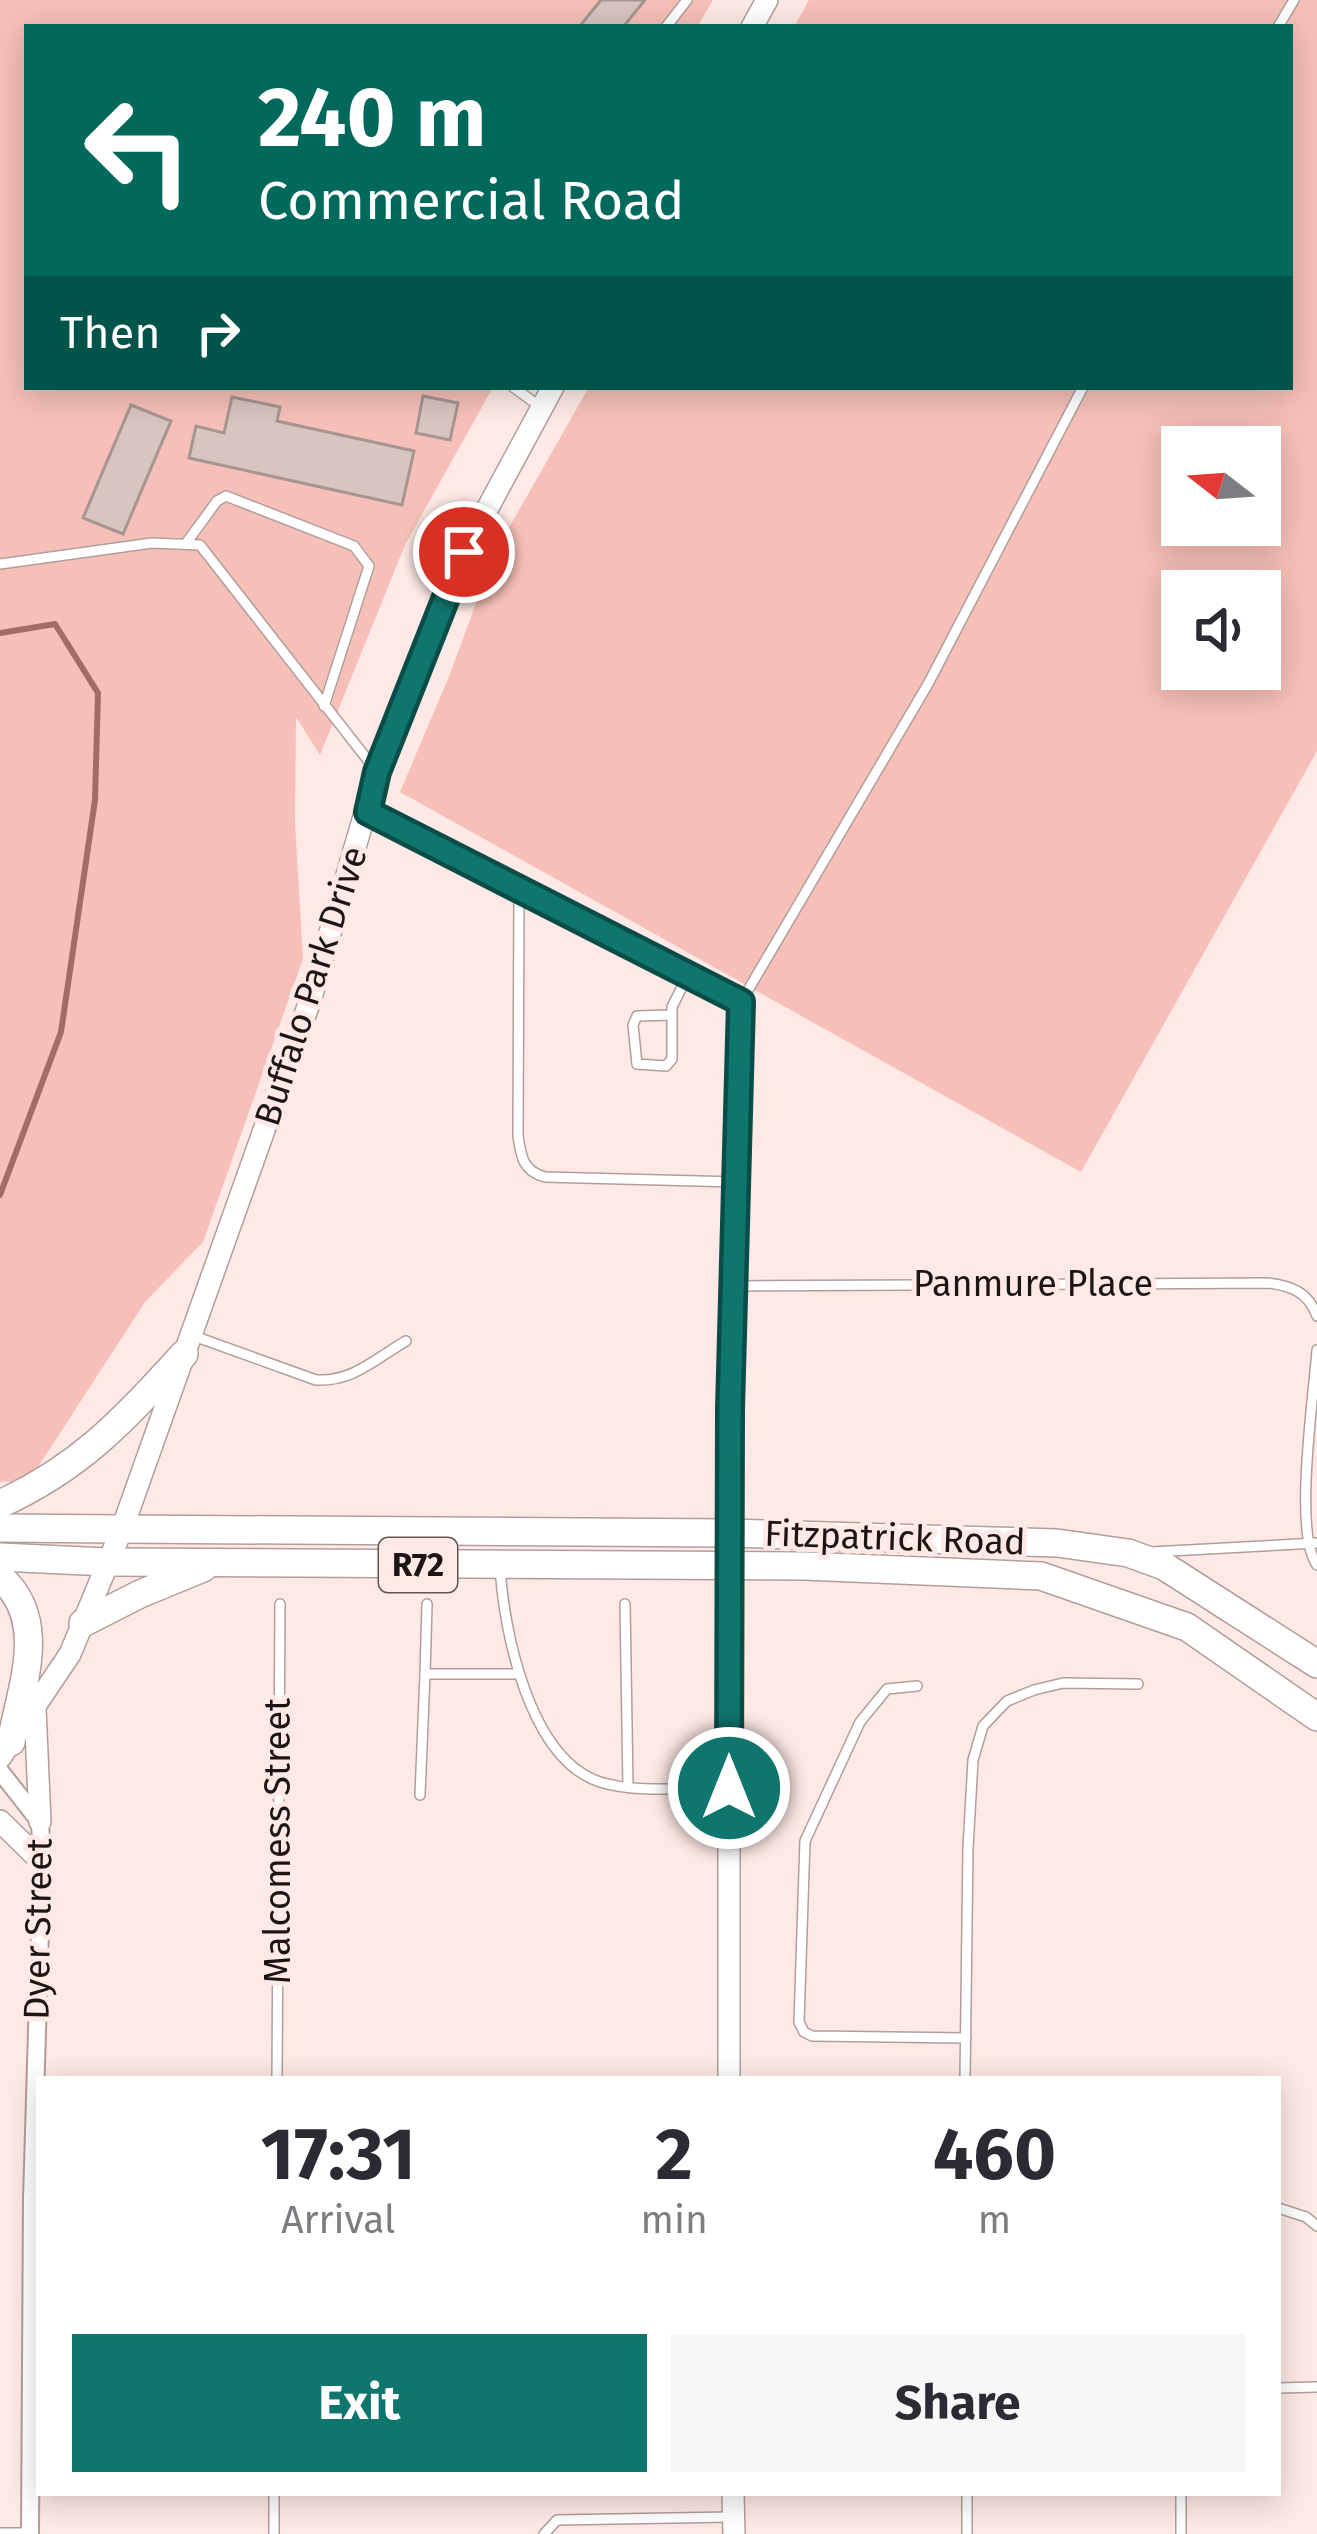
<!DOCTYPE html>
<html lang="en">
<head>
<meta charset="utf-8">
<style>
	body { margin:0; font-family:"Fira Sans",sans-serif; background:#f7f7f7; color:#2b2b33; height:100vh; display:flex; flex-direction:column; font-size:45px; white-space:nowrap }
	* { box-sizing:border-box; margin:0 }
	p { font-size:39px; color:#7c7c81 }
	.icon { flex:none; width:66px; height:66px; fill:none; stroke:currentColor; stroke-width:2; stroke-linecap:round; stroke-linejoin:round }
	.map { position:relative; flex:1; overflow:hidden }
	.side { position:absolute; left:36px; top:2076px; width:1245px; height:420px; display:flex; flex-direction:column; background:#fff; border-radius:0px; box-shadow:0 6px 30px #0003 }
	.side>* { flex:none }
	.guide { position:absolute; left:24px; top:24px; width:1269px; height:366px; border-radius:0px; box-shadow:0 6px 30px #0003; background:#00695c; color:#fff; overflow:hidden }
	.needle { width:78px; rotate:287deg }
	.buttons { position:absolute; left:1161px; top:426px; display:grid; gap:24px }
	.buttons a { display:grid; place-items:center; width:120px; height:120px; border-radius:0px; background:#fff; box-shadow:0 6px 30px #0003; font-size:60px }
	.pin { position:absolute; display:grid; place-items:center; width:102px; height:102px; color:#fff; margin:-51px; border:6px solid #fff; border-radius:50%; box-shadow:0 3px 12px #0007 }
	.me { position:absolute; width:132px; margin:-66px; rotate:0deg; stroke-linejoin:round; filter:drop-shadow(0 0 9px #0008) }
	.turn { display:flex; align-items:center; gap:42px; height:252px; padding:0 36px; font-size:54px }
	.turn .icon { width:156px; height:156px; stroke-width:2.5 }
	.turn b { display:block; font-size:84px; line-height:102px }
	.then { display:flex; align-items:center; height:114px; padding:0 36px; background:#0003; gap:24px; font-size:45px }
	.eta { display:flex; justify-content:space-evenly; align-items:center; height:204px; text-align:center }
	.eta b { font-size:72px; font-weight:700; line-height:84px }
	.action { display:flex; gap:24px; margin-top:auto; padding:24px 36px }
	.action a { flex:1; height:138px; border-radius:0px; background:#0f766e; color:#fff; font-size:48px; font-weight:700; line-height:138px; text-align:center }
	.action a+a { background:#f7f7f7; color:#2b2b33 }
	.map>svg:first-child { display:block }
	.green { fill:#f6c0b8; fill-rule:evenodd }
	.lines { fill:none; stroke-linecap:round; stroke-linejoin:round }
	.stream { stroke:#a06e66; stroke-width:6 }
	.building { fill:#d8c4c1; stroke:#a79591; stroke-width:3 }
	.service-casing { stroke:#b19e9b; stroke-width:12 }
	.minor-casing { stroke:#b19e9b; stroke-width:20 }
	.tertiary-casing { stroke:#b19e9b; stroke-width:24 }
	.primary-casing { stroke:#b19e9b; stroke-width:30 }
	.trunk-casing { stroke:#b19e9b; stroke-width:30 }
	.service { stroke:#fff; stroke-width:9 }
	.minor { stroke:#fff; stroke-width:16 }
	.tertiary { stroke:#fff; stroke-width:21 }
	.primary { stroke:#fff; stroke-width:27 }
	.trunk { stroke:#fff; stroke-width:27 }
	.route-casing { stroke:#0a4d48; stroke-width:30 }
	.route { stroke:#0f766e; stroke-width:21 }
	.labels { text-anchor:middle; dominant-baseline:central; stroke-width:10; stroke-linejoin:round; paint-order:stroke }
	.shield { fill:#fee9e6; stroke:#605553; stroke-width:3 }
	.shield-label { font-size:33px; font-weight:bold; fill:#1c1514 }
	.street-label { font-size:36px; fill:#1c1514; stroke:#fee9e6 }
</style>
</head>
<body>
<div class="map">
<svg width="1317" height="2534" viewBox="0 0 1317 2534">
	<rect width="100%" height="100%" fill="#fee9e6"/>
	<g class="green">
		<polygon points="0,0 713,0 697,27 27,27 27,387 493,387 405,545 320,755 296,717 295,822 303,959 203,1242 145,1302 29,1481 0,1482"/>
		<path d="M809,0H1317V751L1081,1172L400,792L450,674L494,554L589,387H1290V27H794ZM1182,447H1260V525H1182ZM1182,591H1260V669H1182Z"/>
	</g>
	<g class="lines">
		<polyline class="stream" points="0,633 55,624 98,693 95,800 61,1032 0,1195"/>
	</g>
	<g class="building">
		<polygon points="601,0 645,0 623,27 579,27"/>
		<polygon points="423,396 458,403 450,440 416,433"/>
		<polygon points="232,397 280,407 277,421 414,451 402,505 189,458 196,426 224,433"/>
		<polygon points="131,405 171,421 123,534 83,518"/>
	</g>
	<g class="lines">
		<g class="service-casing">
			<g id="service">
				<polyline points="666,27 687,0"/>
				<polyline points="1278,27 1294,0"/>
				<polyline points="513,387 542,408"/>
				<polyline points="187,542 217,501 226,496 354,546 369,566 324,706"/>
				<polyline points="0,564 152,543 200,545 374,768"/>
				<polyline points="368,812 741,1002 729,1532"/>
				<path d="M519,888L518,1136C521,1157 523,1171 545,1177L736,1182"/>
				<polyline points="741,1002 928,684 1083,387"/>
				<polyline points="671,1015 637,1016 633,1025 637,1064 666,1066 672,1059 672,1007 687,977"/>
				<path d="M733,1286L1268,1283C1292,1286 1308,1292 1317,1316"/>
				<path d="M191,1335L316,1380C353,1382 375,1359 406,1341"/>
				<path d="M1317,1350C1314,1395 1293,1532 1317,1565"/>
				<polyline points="1151,1552 1317,1543"/>
				<path d="M500,1565C503,1629 529,1759 600,1782C639,1794 689,1787 729,1788"/>
				<polyline points="625,1604 628,1786"/>
				<polyline points="425,1674 427,1604"/>
				<polyline points="917,1686 887,1689 860,1722 805,1841 799,2022 804,2032 812,2036 966,2038"/>
				<polyline points="420,1795 425,1674 518,1674"/>
				<polyline points="277,2079 280,1604"/>
				<polyline points="965,2079 968,1848 973,1760 983,1726 1007,1701 1034,1690 1063,1683 1138,1684"/>
				<polyline points="1278,2208 1306,2217 1317,2226"/>
				<polyline points="1278,2388 1317,2387"/>
				<polyline points="967,2493 967,2534"/>
				<polyline points="0,2533 30,2533"/>
				<polyline points="274,2534 274,2493"/>
				<polyline points="544,2534 557,2520 730,2517"/>
				<polyline points="1181,2534 1181,2493"/>
			</g>
		</g>
		<g class="minor-casing">
			<polyline id="minor" points="0,1771 40,1822 42,1862 32,2200 30,2534"/>
		</g>
		<g class="tertiary-casing">
			<g id="tertiary">
				<polyline points="752,27 767,0"/>
				<polyline points="729,1533 729,2079"/>
				<polyline points="35,1708 40,1822"/>
				<polyline points="0,1758 70,1654 122,1529 311,998 377,772 464,552 553,387"/>
				<polyline points="0,1821 42,1862"/>
				<polyline points="733,2493 734,2534"/>
			</g>
		</g>
		<g class="primary-casing">
			<g id="primary">
				<polyline points="122,1529 729,1533 1057,1543 1128,1553 1164,1566 1317,1664"/>
				<polyline points="106,1562 805,1566 1041,1576 1187,1627 1317,1717"/>
				<polyline points="83,1623 140,1594 203,1568"/>
			</g>
		</g>
		<g class="trunk-casing">
			<g id="trunk">
				<path d="M0,1504C83,1466 124,1419 184,1354"/>
				<polyline points="0,1528 122,1529"/>
				<polyline points="0,1557 106,1562"/>
				<path d="M0,1577C50,1620 21,1687 11,1742"/>
			</g>
		</g>
		<use href="#service" class="service"/>
		<use href="#minor" class="minor"/>
		<use href="#tertiary" class="tertiary"/>
		<use href="#primary" class="primary"/>
		<use href="#trunk" class="trunk"/>
	</g>
	<g class="lines">
		<g class="route-casing">
			<polyline id="route" points="464,552 377,772 368,812 741,1002 730,1409 729,1788"/>
		</g>
		<use href="#route" class="route"/>
	</g>
	<g class="labels">
		<rect class="shield" x="379" y="1538" width="78" height="54" rx="9"/>
		<g class="shield-label">
			<text x="418" y="1565">R72</text>
		</g>
		<g class="street-label">
			<text transform="translate(311 986) rotate(-72)">Buffalo Park Drive</text>
			<text x="1033" y="1284">Panmure Place</text>
			<text transform="translate(895 1538) rotate(2)">Fitzpatrick Road</text>
			<text transform="translate(278 1841) rotate(-90)">Malcomess Street</text>
			<text transform="translate(38 1929) rotate(-89)">Dyer Street</text>
		</g>
	</g>
</svg>
<div class="buttons">
<a><svg class="needle" viewBox="-14 -14 28 28"><path d="M0-13l5 13h-10z" fill="#e53935"/><path d="M0 13l5-13h-10z" fill="#7c7c81"/></svg></a>
<a><svg class="icon" aria-label="sound" viewBox="0 0 24 24"><path d="M4 9h4l5-4v14l-5-4H4zM17 9q2 3 0 6"/></svg></a>
</div>
<div class="pin" style="left:464px;top:552px;background:#d93025"><svg class="icon" aria-label="arrive" viewBox="0 0 24 24"><path d="M6 21V4h12l-3 4 3 4H6"/></svg></div>
<svg class="me" style="left:729px;top:1788px" viewBox="-20 -20 40 40"><circle r="17" fill="#0f766e" stroke="#fff" stroke-width="3"/><path d="M0-11L8 9 0 5-8 9z" fill="#fff"/></svg>
<div class="guide">
<div class="turn"><svg class="icon" aria-label="left" viewBox="0 0 24 24"><path d="M17 20v-9H6M10 6l-5 5 5 5"/></svg><div><b>240 m</b>Commercial Road</div></div>
<div class="then">Then<svg class="icon" aria-label="right" viewBox="0 0 24 24"><path d="M7 20v-9h11M14 6l5 5-5 5"/></svg></div>
</div>
<section class="side">
<div class="eta">
<div><b>17:31</b><p>Arrival</p></div>
<div><b>2</b><p>min</p></div>
<div><b>460</b><p>m</p></div>
</div>
<div class="action"><a>Exit</a><a>Share</a></div>
</section>
</div>
</body>
</html>
